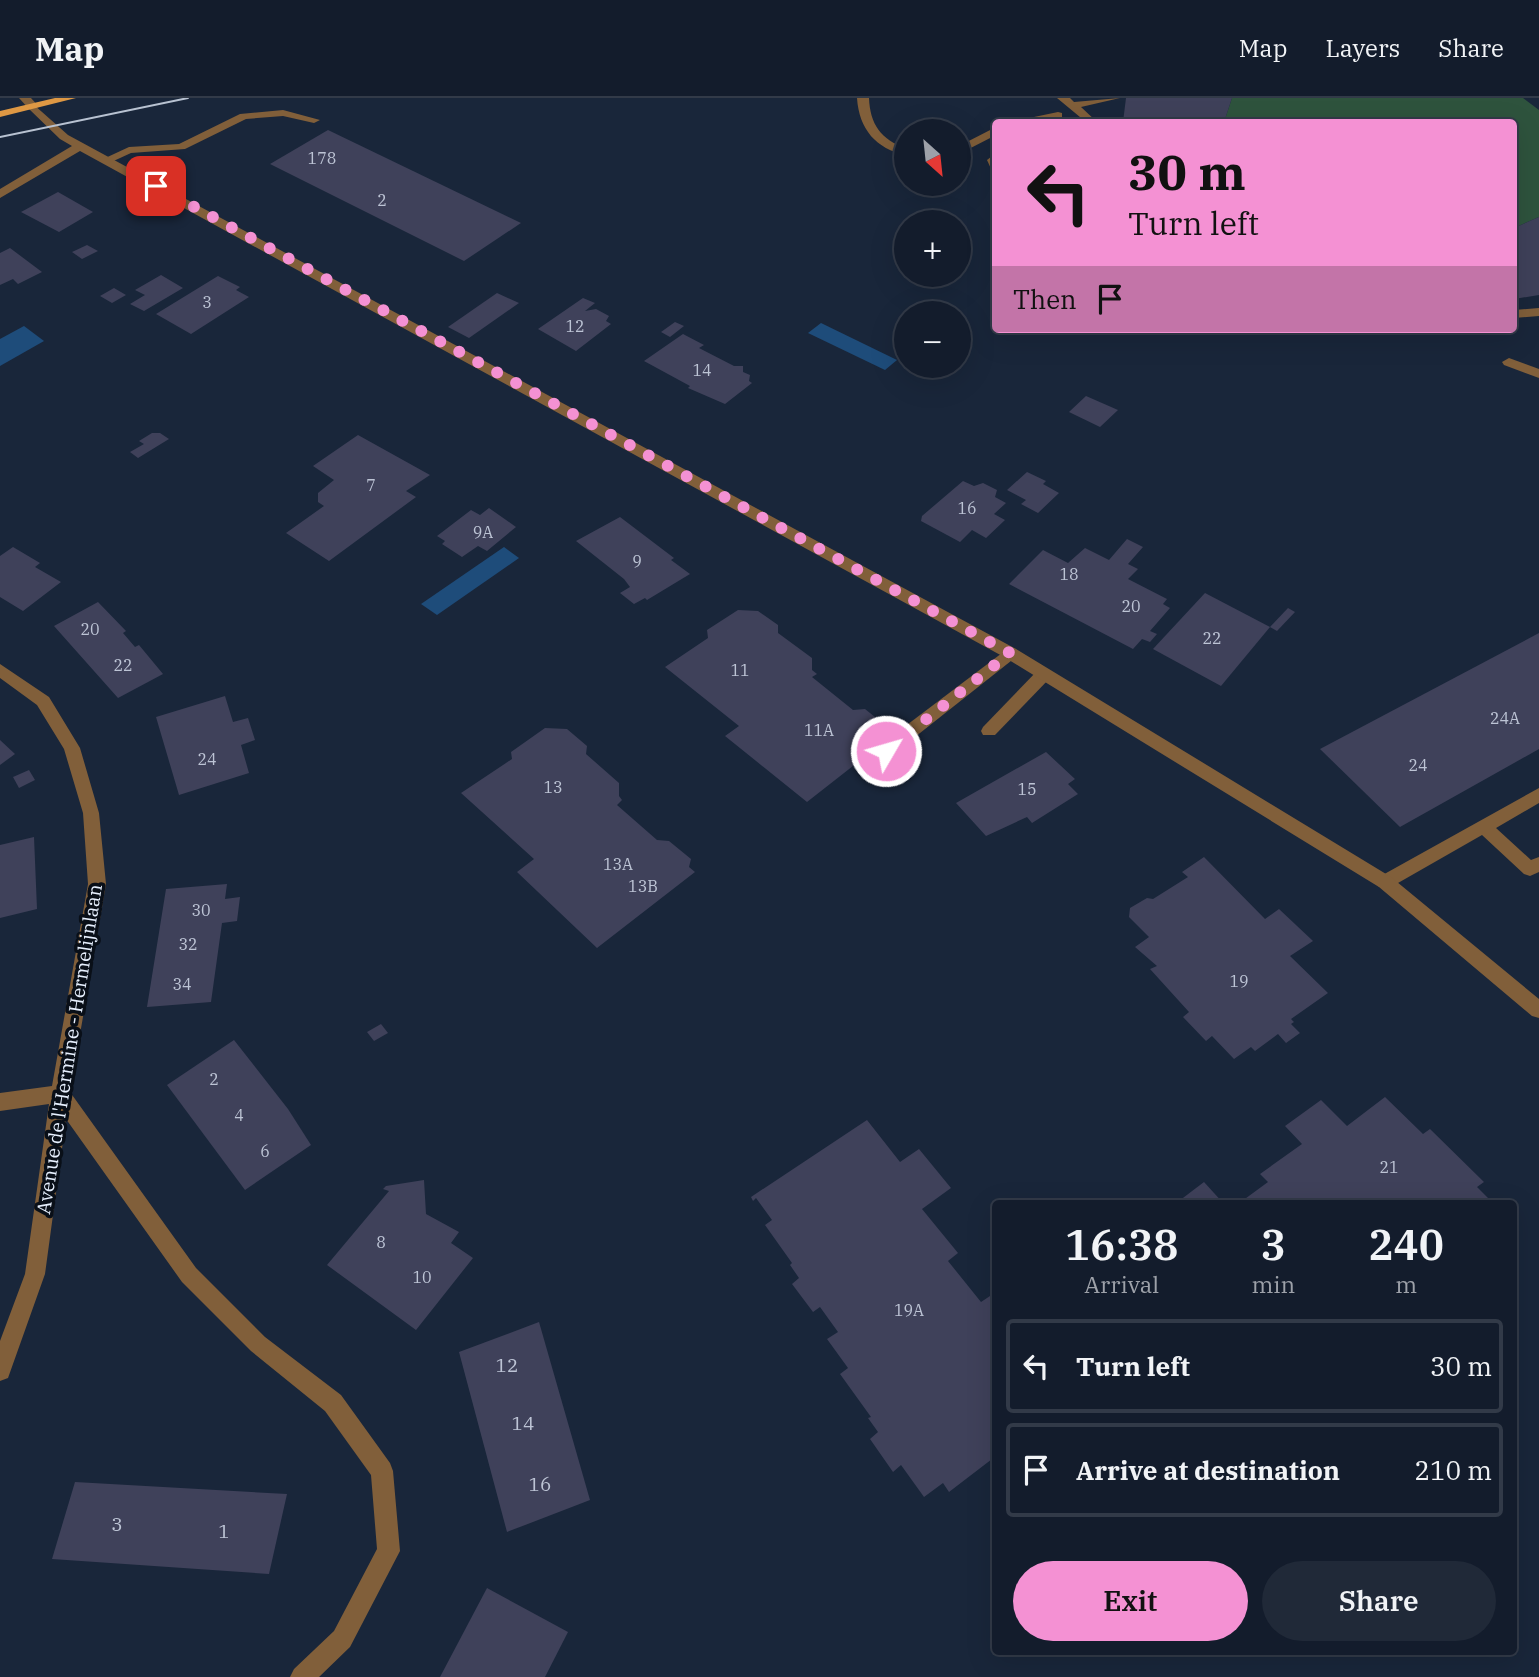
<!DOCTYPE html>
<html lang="en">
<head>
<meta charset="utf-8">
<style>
	body { margin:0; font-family:"IBM Plex Serif",serif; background:#202938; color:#f1f3f6; height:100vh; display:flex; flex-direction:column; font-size:26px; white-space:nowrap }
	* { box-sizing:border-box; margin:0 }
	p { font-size:23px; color:#9da1a9 }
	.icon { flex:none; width:38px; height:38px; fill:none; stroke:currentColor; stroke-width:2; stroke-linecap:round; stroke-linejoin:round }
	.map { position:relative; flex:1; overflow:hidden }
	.sheet { position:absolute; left:992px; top:1102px; width:525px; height:455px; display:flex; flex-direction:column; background:#131c2c; border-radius:7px; box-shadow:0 7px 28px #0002,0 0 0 2px #323a48 }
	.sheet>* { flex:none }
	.banner { position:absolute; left:992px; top:21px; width:525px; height:214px; border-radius:7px; box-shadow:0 7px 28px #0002,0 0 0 2px #323a48; background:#f491d3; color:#111; overflow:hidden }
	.needle { width:46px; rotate:153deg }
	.buttons { position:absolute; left:894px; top:21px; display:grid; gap:14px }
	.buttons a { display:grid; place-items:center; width:77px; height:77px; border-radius:50%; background:#131c2c; box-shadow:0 7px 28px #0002,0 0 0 2px #323a48; font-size:35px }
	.pin { position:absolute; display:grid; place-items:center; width:60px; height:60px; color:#fff; margin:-30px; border-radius:14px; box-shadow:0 4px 10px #0006 }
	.me { position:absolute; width:77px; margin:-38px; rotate:52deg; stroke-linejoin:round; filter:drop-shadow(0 0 5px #0008) }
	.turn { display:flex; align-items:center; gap:24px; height:147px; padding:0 21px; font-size:32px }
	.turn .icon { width:91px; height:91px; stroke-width:2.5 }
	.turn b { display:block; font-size:49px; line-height:60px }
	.then { display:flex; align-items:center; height:66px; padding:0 21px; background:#0003; gap:14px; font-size:26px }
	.eta { display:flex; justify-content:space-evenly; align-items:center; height:119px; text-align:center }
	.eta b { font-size:42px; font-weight:600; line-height:49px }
	.action { display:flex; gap:14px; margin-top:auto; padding:14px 21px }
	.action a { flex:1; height:80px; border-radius:42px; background:#f491d3; color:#111; font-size:28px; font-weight:600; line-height:80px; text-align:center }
	.action a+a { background:#202938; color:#f1f3f6 }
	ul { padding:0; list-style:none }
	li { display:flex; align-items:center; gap:21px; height:94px; margin:0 14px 10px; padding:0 7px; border:4px solid #323a48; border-radius:7px }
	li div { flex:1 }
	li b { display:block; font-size:26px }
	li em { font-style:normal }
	header { display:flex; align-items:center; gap:42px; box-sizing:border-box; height:98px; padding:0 35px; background:#131c2c; border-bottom:2px solid #323a48 }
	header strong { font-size:33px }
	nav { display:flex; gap:38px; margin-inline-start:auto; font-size:24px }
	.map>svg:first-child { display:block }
	.green { fill:#2e533d }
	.water { fill:#1e4c7a }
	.building { fill:#3f415a }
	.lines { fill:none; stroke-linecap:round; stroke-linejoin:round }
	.service { fill:#815f3a; fill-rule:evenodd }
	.minor { fill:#815f3a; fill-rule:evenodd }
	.tertiary { fill:#815f3a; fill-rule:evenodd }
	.primary { fill:#de9844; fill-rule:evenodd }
	.tram { stroke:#b8c2d1; stroke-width:2 }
	.route { stroke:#f491d3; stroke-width:12; stroke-dasharray:0 21.6 }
	.labels { text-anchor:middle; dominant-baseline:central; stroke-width:7; stroke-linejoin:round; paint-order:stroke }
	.number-label { font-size:16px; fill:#bdc4d5 }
	.street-label { font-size:19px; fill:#e7f0fe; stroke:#090f18 }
	.near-number-label { font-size:19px; fill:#bdc4d5 }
</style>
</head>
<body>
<header>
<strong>Map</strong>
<nav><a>Map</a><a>Layers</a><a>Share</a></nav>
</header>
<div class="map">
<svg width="1539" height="1579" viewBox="0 0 1539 1579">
	<rect width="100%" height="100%" fill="#19263a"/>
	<polygon class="green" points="1232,0 1523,0 1539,12 1539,119 1514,130 1514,24 1224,24"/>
	<g class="water">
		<polygon points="821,225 897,262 885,272 808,235"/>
		<polygon points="24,228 44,243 0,268 0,241"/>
		<polygon points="504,449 519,460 437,517 421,506"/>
	</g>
	<g class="building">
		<polygon points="1126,0 1232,0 1224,24 1123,24"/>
		<polygon points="328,32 521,125 464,163 270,66"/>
		<polygon points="58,94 93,114 59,134 21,114"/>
		<polygon points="1539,119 1539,197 1514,201 1514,130"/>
		<polygon points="87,147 98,153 82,161 72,154"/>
		<polygon points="10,150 42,174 18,186 13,181 0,187 0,155"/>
		<polygon points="161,177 183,190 144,213 130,206 145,197 135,192"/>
		<polygon points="218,178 240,189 236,192 249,199 191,236 156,216"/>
		<polygon points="114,190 126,197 112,205 100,198"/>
		<polygon points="497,195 519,205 469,240 448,229"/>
		<polygon points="583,200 595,205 585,213 596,211 609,218 606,223 611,226 576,253 538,231"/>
		<polygon points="675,224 684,228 670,239 661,234"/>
		<polygon points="683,236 704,247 699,250 734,268 743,268 743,274 750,277 749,283 752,285 725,306 688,290 690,288 644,263"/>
		<polygon points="1086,298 1118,312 1100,329 1069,314"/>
		<polygon points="152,335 160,335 169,341 138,360 130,354 144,346 139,343"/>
		<polygon points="358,337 430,377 406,393 416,399 329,463 286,435 324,408 318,404 318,395 334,382 313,368"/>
		<polygon points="1027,374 1046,383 1043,386 1059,395 1038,415 1021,406 1026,402 1007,392"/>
		<polygon points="963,383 974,388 983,385 997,392 995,399 1006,405 994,416 1005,422 986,440 972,432 960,444 921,423 922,418"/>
		<polygon points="489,410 516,429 487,453 478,448 462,459 442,446 445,443 437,438 471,412 480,417"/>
		<polygon points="620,419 674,460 671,462 690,476 647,502 645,500 634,506 620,495 630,489 624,481 576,443"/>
		<polygon points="1127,441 1143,449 1128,466 1138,471 1128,481 1167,501 1163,506 1170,510 1150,533 1157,536 1150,544 1142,541 1133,551 1009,486 1043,452 1068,465 1085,450 1109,462"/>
		<polygon points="13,449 40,465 35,469 61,484 23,513 0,499 0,458"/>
		<polygon points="1205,495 1270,529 1221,588 1153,551"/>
		<polygon points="98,504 126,533 123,535 135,549 139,547 163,576 118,600 54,528"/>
		<polygon points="1288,510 1295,514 1277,533 1270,529"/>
		<polygon points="738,512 758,513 778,527 778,535 812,560 812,572 817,576 812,579 853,612 865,611 885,627 884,634 890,639 807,704 725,638 739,628 665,569 708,540 707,532"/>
		<polygon points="1539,535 1539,651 1400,729 1320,651"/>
		<polygon points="225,598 233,624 248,620 255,642 241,647 249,675 179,697 156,619"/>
		<polygon points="545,630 567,631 587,648 586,656 619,685 619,698 622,702 617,707 657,742 669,743 691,761 689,769 695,774 597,850 517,774 534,761 461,695 512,661 511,654"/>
		<polygon points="0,642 15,656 0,667"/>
		<polygon points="1046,654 1075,681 1068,686 1078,696 1032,725 1027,719 986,738 956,705"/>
		<polygon points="29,672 35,682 19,690 13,679"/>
		<polygon points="34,739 37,811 0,820 0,747"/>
		<polygon points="1204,759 1265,821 1279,811 1313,843 1290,858 1328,895 1291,921 1294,924 1291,926 1300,935 1286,945 1278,936 1255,953 1251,949 1234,961 1212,938 1206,943 1183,919 1189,914 1150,871 1157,868 1135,849 1149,839 1129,819 1130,810 1147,800 1153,801 1188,779 1182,774"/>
		<polygon points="227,786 225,801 240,799 237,823 222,825 211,904 147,909 166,791"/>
		<polygon points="381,926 388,935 374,943 367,934"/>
		<polygon points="234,942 288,1011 311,1047 245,1092 167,987"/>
		<polygon points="1385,999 1423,1036 1430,1031 1484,1084 1477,1089 1494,1106 1238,1106 1268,1084 1260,1076 1302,1046 1285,1028 1321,1002 1347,1028"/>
		<polygon points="867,1022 900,1064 919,1051 951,1090 922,1111 958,1155 948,1163 981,1204 996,1194 996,1358 949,1394 943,1385 924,1399 901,1367 893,1374 870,1341 878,1334 868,1320 871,1319 840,1276 848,1270 827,1241 838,1234 820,1209 813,1214 792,1186 799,1180 790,1167 792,1165 765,1127 772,1122 756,1100 753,1103 751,1099"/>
		<polygon points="424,1082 426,1116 459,1134 451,1145 473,1160 416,1232 327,1167 389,1093 383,1091 386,1088"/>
		<polygon points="1204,1084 1224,1106 1175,1106"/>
		<polygon points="539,1224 590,1402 507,1434 459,1254"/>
		<polygon points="75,1384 287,1396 269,1476 52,1461"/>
		<polygon points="487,1490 568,1534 545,1579 440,1579"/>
	</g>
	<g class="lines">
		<g class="service">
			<path d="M857,0H869C870,26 881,42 906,50V57C876,51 859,31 857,0Z"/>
			<polygon points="1057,0 1070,0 1074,4 1120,0 1081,9 1097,24 1086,24"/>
			<polygon points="283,12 320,22 314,25 283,18 246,21 185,51 131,55 107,66 101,62 129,49 179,46 240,16"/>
			<polygon points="1058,14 1062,15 1062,19 1034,24 1010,24"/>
			<polygon points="996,29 996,37 959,56 959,48"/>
			<polygon points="996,55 996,73 992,73 987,62"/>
			<polygon points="1539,210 1539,218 1514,220 1514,212"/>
			<polygon points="1010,549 1016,551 1018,555 1016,559 891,658 879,658 877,653 879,648"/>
			<polygon points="1044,570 1052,576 1050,580 995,637 983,637 981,633 983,629 1038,572"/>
			<polygon points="1539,690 1539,705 1496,730 1531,762 1539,759 1539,774 1530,778 1524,776 1482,737 1391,789 1379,789 1376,784 1379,779"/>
		</g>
		<g class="minor">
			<polygon points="33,6 68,37 1016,551 1391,779 1539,901 1539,920 1532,918 1379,789 1004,559 80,53 0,100 0,91 72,48 60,41 29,11 27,9"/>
			<polygon points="1509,260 1539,271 1539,280 1504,267 1502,264"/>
			<polygon points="0,566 49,599 80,650 99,715 106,786 70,994 196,1170 265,1239 341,1297 390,1365 393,1373 400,1453 350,1549 319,1579 290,1579 294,1571 334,1533 377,1451 371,1377 325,1313 251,1253 182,1184 66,1021 45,1176 8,1280 0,1283 0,1243 25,1176 49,1006 0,1013 0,995 52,988 88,786 83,715 64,651 37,607 0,580"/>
		</g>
		<polygon class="tertiary" points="19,0 31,0 39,9 29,11"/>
		<polygon class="primary" points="55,0 76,0 0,19 0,13"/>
		<polyline class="tram" points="0,39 188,0"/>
	</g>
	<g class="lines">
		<polyline class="route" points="156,88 1010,555 886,653"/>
	</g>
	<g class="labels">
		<g class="number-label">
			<text x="322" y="60">178</text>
			<text x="382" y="102">2</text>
			<text x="207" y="204">3</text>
			<text x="575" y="228">12</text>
			<text x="702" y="272">14</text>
			<text x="371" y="387">7</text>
			<text x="967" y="410">16</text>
			<text x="483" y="434">9A</text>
			<text x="637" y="463">9</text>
			<text x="1069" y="476">18</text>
			<text x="1131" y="508">20</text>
			<text x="90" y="531">20</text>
			<text x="1212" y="540">22</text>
			<text x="123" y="567">22</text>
			<text x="740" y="572">11</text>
			<text x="1505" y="620">24A</text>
			<text x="819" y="632">11A</text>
			<text x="207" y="661">24</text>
			<text x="1418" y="667">24</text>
			<text x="553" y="689">13</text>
			<text x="1027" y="691">15</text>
			<text x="618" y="766">13A</text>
			<text x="643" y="788">13B</text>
			<text x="201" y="812">30</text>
			<text x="188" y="846">32</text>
			<text x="1239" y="883">19</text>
			<text x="182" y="886">34</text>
			<text x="214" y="981">2</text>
			<text x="239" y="1017">4</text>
			<text x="265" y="1053">6</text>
			<text x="1389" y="1069">21</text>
			<text x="381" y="1144">8</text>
			<text x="422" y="1179">10</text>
			<text x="909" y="1212">19A</text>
		</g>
		<g class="street-label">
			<text transform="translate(69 951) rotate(-81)">Avenue de l'Hermine - Hermelijnlaan</text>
		</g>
		<g class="near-number-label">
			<text x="507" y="1267">12</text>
			<text x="523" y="1325">14</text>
			<text x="540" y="1386">16</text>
			<text x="117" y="1426">3</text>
			<text x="224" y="1433">1</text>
		</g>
	</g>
</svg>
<div class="buttons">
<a><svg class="needle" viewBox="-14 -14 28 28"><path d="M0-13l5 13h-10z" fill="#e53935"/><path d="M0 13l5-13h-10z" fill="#9da1a9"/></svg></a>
<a>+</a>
<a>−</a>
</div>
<div class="pin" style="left:156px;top:88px;background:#d93025"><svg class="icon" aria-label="arrive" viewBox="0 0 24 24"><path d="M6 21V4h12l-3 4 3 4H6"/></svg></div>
<svg class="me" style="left:886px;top:653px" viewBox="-20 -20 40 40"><circle r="17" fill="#f491d3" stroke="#fff" stroke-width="3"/><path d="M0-11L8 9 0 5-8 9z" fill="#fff"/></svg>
<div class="banner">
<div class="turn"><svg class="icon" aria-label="left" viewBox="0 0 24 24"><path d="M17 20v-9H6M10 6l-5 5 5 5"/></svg><div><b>30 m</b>Turn left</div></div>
<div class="then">Then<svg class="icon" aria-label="arrive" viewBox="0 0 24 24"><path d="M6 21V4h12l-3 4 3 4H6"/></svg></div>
</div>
<section class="sheet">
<div class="eta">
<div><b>16:38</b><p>Arrival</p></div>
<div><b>3</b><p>min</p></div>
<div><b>240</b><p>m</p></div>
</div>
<ul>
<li><svg class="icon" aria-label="left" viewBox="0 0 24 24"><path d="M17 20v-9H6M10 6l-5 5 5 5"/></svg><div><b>Turn left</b></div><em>30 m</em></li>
<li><svg class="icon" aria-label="arrive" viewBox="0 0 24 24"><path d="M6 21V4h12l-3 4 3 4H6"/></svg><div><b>Arrive at destination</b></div><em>210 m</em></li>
</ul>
<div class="action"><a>Exit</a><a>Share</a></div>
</section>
</div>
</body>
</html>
